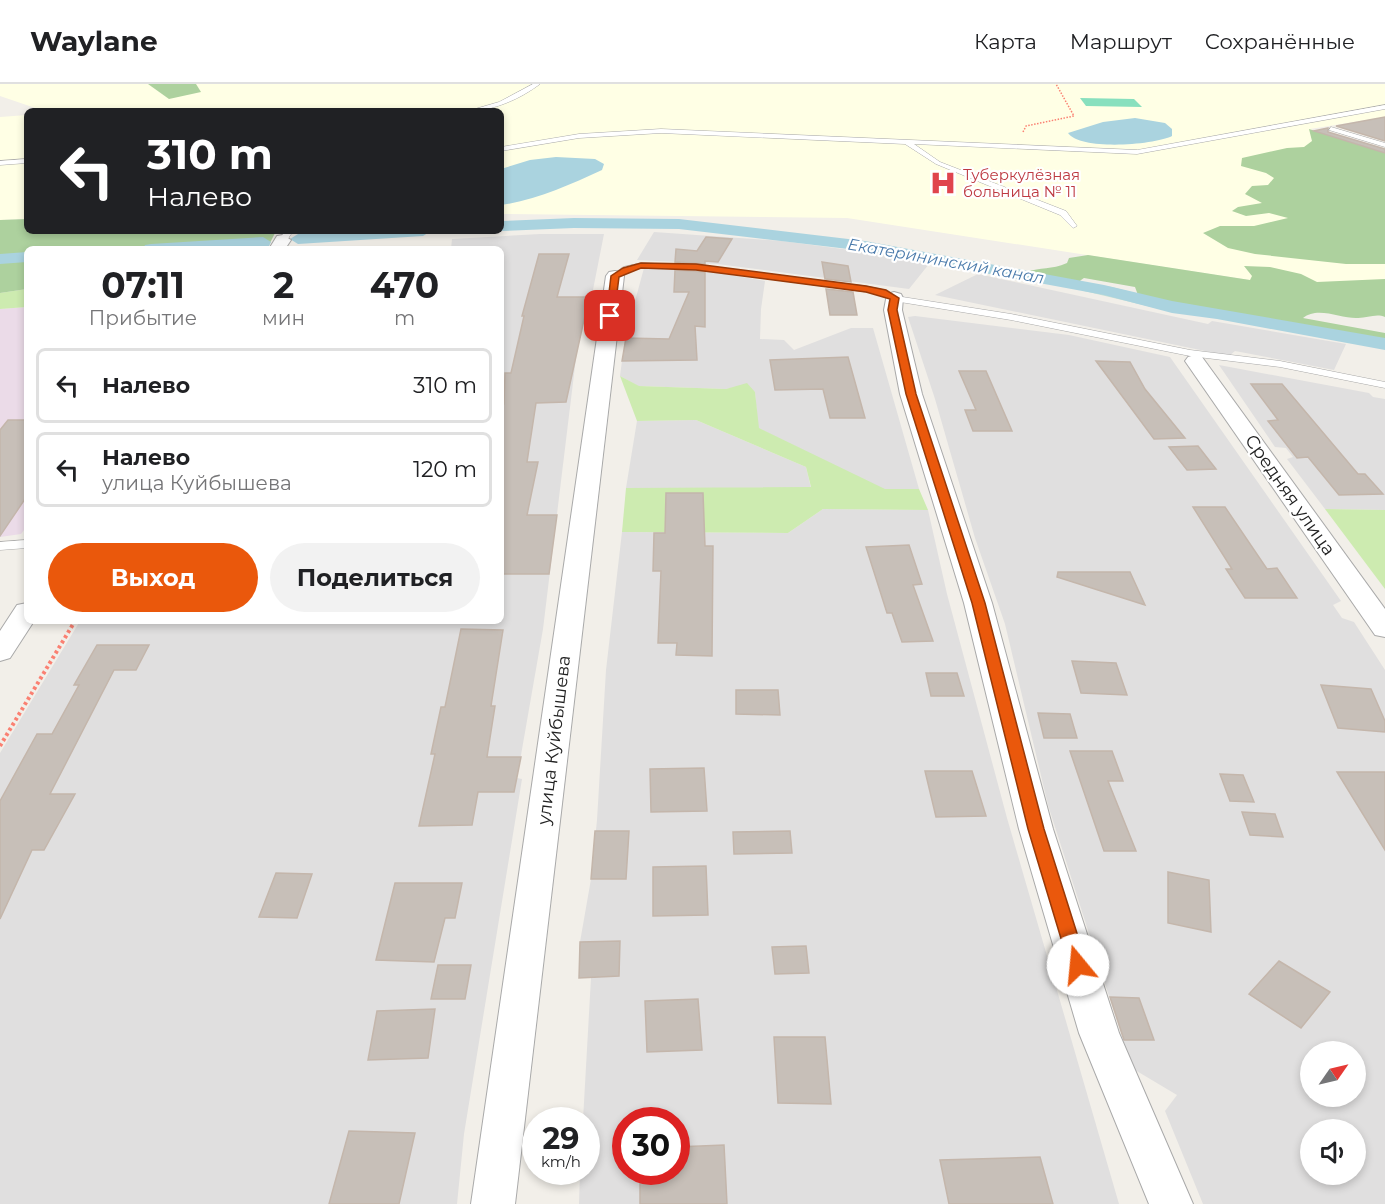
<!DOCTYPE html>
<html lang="ru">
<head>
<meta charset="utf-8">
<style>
	body { margin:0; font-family:Montserrat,sans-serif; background:#f2f2f2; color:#202124; height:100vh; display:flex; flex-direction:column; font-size:22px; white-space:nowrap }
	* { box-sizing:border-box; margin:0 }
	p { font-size:20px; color:#757577 }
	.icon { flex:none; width:33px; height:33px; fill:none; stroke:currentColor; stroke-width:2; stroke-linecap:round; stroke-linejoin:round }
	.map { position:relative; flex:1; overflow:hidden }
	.side { position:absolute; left:24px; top:162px; width:480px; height:378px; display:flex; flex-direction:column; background:#fff; border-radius:9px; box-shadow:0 3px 9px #0003 }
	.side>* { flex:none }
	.top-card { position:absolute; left:24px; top:24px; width:480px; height:126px; border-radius:9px; box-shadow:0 3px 9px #0003; background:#202124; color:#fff; overflow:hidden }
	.needle { width:39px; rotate:56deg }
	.fabs { position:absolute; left:1300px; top:957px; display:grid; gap:12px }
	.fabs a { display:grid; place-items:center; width:66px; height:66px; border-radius:50%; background:#fff; box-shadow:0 3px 9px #0003; font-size:30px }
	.speed { position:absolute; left:522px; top:1023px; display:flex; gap:12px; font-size:30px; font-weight:700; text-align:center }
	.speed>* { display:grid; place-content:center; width:78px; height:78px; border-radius:50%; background:#fff; box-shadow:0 3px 9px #0003; line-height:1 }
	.speed small { font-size:15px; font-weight:400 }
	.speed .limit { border:9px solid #d22; background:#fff; color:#111 }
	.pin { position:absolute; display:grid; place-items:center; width:51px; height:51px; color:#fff; margin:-26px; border-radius:12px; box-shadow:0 3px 9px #0006 }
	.me { position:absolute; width:66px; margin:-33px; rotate:343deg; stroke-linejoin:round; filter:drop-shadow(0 0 4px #0008) }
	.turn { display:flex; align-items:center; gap:21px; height:126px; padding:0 24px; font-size:27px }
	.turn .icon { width:78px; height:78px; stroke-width:2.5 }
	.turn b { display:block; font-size:42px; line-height:51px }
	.eta { display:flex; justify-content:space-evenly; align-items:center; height:102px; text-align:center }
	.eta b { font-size:36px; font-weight:700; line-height:42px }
	.action { display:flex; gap:12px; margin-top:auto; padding:12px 24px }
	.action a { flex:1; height:69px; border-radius:36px; background:#ea580c; color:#fff; font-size:24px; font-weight:700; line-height:69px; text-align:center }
	.action a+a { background:#f2f2f2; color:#202124 }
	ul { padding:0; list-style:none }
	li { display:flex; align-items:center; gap:18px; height:75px; margin:0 12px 9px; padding:0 12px; border:3px solid #e0e0e0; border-radius:9px }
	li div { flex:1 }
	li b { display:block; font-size:22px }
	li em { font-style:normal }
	header { display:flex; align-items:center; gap:36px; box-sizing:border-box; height:84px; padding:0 30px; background:#fff; border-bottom:2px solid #e0e0e0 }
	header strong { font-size:28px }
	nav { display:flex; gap:33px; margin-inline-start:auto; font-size:21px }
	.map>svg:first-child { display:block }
	.residential { fill:#e0dfdf; fill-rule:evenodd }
	.industrial { fill:#ebdbe8 }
	.education { fill:#ffffe5 }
	.grass { fill:#cdebb0 }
	.forest { fill:#add19e }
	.wetland { fill:#c6e0d4 }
	.pitch { fill:#88e0be }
	.water { fill:#aad3df }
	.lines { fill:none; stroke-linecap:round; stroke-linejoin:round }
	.canal { fill:#aad3df; fill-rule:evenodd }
	.building { fill:#c7bfb8; stroke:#c4b6ab; stroke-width:1.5 }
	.lane-casing { stroke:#a9a9a9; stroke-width:1 }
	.street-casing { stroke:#a9a9a9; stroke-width:2 }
	.path-far1 { stroke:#fa8072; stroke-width:1.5; stroke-dasharray:1.5 1.5; stroke-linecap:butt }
	.path { stroke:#fa8072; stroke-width:4; stroke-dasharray:3 3; stroke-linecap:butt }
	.lane { fill:#fff; fill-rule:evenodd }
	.street { fill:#fff; fill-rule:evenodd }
	.route { fill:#ea580c; stroke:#983908; stroke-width:1.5 }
	.labels { text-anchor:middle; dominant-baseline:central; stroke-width:4.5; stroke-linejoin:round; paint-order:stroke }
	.far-health-label { font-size:15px; fill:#be3a42; stroke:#fff; text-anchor:start }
	.far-water-label { font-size:16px; font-style:italic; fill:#4a7aab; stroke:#fff }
	.street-label { font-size:18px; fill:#222; stroke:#fff }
</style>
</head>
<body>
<header>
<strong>Waylane</strong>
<nav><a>Карта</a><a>Маршрут</a><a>Сохранённые</a></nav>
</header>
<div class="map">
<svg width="1385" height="1120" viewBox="0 0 1385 1120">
	<rect width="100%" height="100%" fill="#f2efe9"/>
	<g class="residential">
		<polygon points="654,148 782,157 865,168 929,180 909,205 717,180 637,176"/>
		<polygon points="540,150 604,150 590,221 592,221 590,229 587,229 582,244 576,274 543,545 517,694 522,695 464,1050 457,1120 0,1120 0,669 80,537 501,537 501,165 451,165 452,155"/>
		<polygon points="644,184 695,185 765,197 761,225 760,255 784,256 794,266 851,244 873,244 919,405 885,406 758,344 755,308 741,302 726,305 638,302 620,292 625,254"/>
		<polygon points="978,190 1208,240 1212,237 1346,260 1334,286 1235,267 1229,272 935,211"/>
		<path d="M915,232L1069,251L1170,273L1341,517L1333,521L1342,534L1354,538L1385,586V1120H1203L1165,1027L1177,1011L1135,986L1123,956L1048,721L1005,540L975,454L935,315L908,233ZM1311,968H1356V1012H1311ZM1311,1046H1356V1090H1311Z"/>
		<polygon points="1219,281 1369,309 1373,313 1385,315 1385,426 1325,425 1287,375 1293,373 1286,364 1275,363"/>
		<polygon points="696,336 806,383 811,404 626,404 637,337"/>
		<path d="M823,425L928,426L947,510L1007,734L1119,1120H579L580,1088H586V1036H583L591,894H579L580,858L591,795L597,736L606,586L622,448L788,449ZM626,1036H676V1088H626Z"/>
	</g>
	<polygon class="industrial" points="27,223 27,442 21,450 0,453 0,225"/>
	<g class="education">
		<polygon points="0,0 1385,0 1385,33 1310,45 1385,69 1385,217 847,134 501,130 501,27 44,27 0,12"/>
		<polygon points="27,31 27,135 0,136 0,33"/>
	</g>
	<g class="grass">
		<polygon points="27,205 27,223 0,225 0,209"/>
		<polygon points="620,292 639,302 726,305 747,299 755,308 759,344 885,405 919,405 928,426 823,425 788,449 622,448 626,404 811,403 806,383 696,336 637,337"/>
		<polygon points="1325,425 1385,426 1385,505"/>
	</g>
	<g class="forest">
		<polygon points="148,0 196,0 201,8 169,15"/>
		<polygon points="1309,45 1385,69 1385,180 1346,180 1255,170 1228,164 1203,149 1220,142 1254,142 1288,134 1269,129 1246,132 1232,127 1238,123 1262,119 1245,110 1252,102 1268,101 1274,94 1266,89 1241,82 1242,74 1287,64 1304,63 1312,57"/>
		<polygon points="27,135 27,147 276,147 268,163 263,165 27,165 27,205 0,209 0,136"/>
		<path d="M1088,171L1250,196L1252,192L1244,182L1270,183L1301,190L1317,198L1385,195V233C1375,229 1366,235 1356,234C1340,234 1317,222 1303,234L1385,249V255L1185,222L1138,211L1135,203L1084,194C1082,195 1078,199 1076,199C1066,202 1035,193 1026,188C1041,183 1051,186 1067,179L1069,174Z"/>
	</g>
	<polygon class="wetland" points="1088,200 1112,203 1185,222 1385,255 1385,263 1216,232 1160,225 1084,207 1077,202"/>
	<polygon class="pitch" points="1080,14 1134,15 1142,23 1086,22"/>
	<g class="water">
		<path d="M1135,34L1165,39L1172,45V52C1154,61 1081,67 1068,49L1103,38Z"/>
		<path d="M556,73L595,75L604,80L602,86C569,101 537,116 501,121V85L530,76Z"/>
	</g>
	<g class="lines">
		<g class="canal">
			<polygon points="574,134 679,135 865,157 1104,201 1172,217 1385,254 1385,266 1217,235 1172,229 1104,211 865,167 679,145 574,144 501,147 501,137"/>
			<polygon points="345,147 431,147 423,152 298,160 290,155 298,150"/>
			<polygon points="263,153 271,158 269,162 232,165 143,165 145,161 151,160"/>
			<polygon points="27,168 27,178 0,180 0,170"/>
		</g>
	</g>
	<g class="building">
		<polygon points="1385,33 1385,57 1336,42"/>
		<polygon points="1328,44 1328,48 1385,65 1385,69 1314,47"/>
		<polygon points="706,153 732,155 718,178 705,177 705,180 675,178 676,165 697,167"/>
		<polygon points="539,170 569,170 557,213 589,213 566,318 536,319 527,378 538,378 527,431 557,431 549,490 501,490 501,320 504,320 505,289 511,289 524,232 522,232"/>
		<polygon points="822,178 848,182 851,198 825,195"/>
		<polygon points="675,186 705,188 705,243 695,242 697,276 622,277 626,254 669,255 689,208 674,208"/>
		<polygon points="826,205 853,208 857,231 830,231"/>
		<polygon points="848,273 865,334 830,334 823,305 775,306 770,276"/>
		<polygon points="1096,277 1130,278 1145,305 1185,354 1154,355"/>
		<polygon points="959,287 986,287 1012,347 973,347 965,326 976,326"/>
		<polygon points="1251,300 1282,300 1358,390 1365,390 1383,410 1339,411 1308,373 1297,374 1268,337 1278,336"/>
		<polygon points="8,336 27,336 27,412 0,452 0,346"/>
		<polygon points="1198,362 1216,385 1187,386 1169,363"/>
		<polygon points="666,409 703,409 705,462 713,462 712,572 676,571 677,559 658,559 661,487 653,487 654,449 665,449"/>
		<polygon points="1193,423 1225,423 1267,485 1277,484 1297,514 1245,514 1226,485 1232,485"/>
		<polygon points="909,461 922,500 913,501 933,557 902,558 892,529 887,529 866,463"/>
		<polygon points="1058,488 1130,488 1145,521 1057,493"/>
		<polygon points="461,545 503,546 491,622 495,622 487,673 521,673 514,708 478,708 472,741 419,742 435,670 431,670 441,623 445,623"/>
		<polygon points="97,561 149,561 136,586 114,586 50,710 75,710 44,766 32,766 0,835 0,717 37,650 52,650 79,601 74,601"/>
		<polygon points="1072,577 1116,579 1127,611 1081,609"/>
		<polygon points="926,589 957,589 964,612 931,612"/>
		<polygon points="1321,601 1371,605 1385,637 1385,648 1338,644"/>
		<polygon points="736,606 778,606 780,631 736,630"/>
		<polygon points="1038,629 1070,630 1077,654 1044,654"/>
		<polygon points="1070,667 1112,667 1123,697 1108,697 1136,767 1104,767"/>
		<polygon points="704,684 707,727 651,728 650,685"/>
		<polygon points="925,687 972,687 986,732 936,733"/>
		<polygon points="1337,688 1385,688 1385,766"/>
		<polygon points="1220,690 1243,691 1254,718 1230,717"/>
		<polygon points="1242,728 1275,730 1283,753 1250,751"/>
		<polygon points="595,747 629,747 626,795 591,795"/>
		<polygon points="790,747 792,769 734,770 733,748"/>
		<polygon points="706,782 708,831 653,832 653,783"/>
		<polygon points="1168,788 1209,796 1211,848 1168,839"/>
		<polygon points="276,789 312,790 297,834 259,833"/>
		<polygon points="395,799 462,799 455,834 445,834 434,878 376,876"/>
		<polygon points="620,857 619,892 579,894 580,858"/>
		<polygon points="806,862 809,889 775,890 772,863"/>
		<polygon points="1279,877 1330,908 1301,944 1249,910"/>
		<polygon points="438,881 471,881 465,915 431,915"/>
		<polygon points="1110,913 1139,914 1154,956 1124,956"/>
		<polygon points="698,915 702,966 647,968 645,917"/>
		<polygon points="435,925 428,974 368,976 377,927"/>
		<polygon points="774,953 825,953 831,1020 778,1019"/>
		<polygon points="349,1047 415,1049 399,1120 329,1120"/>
		<polygon points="724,1061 727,1120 640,1120 640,1088 676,1088 676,1063"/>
		<polygon points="1040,1073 1053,1120 949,1120 940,1076"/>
	</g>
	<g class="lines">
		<g class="lane-casing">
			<g id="lane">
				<path d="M533,0H540C520,15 493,27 468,27L499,18Z"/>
				<polygon points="1385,21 1385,25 1137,70 914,60 940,78 1066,127 1077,142 1073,144 1060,131 936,80 905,60 661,49 579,54 501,67 501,63 579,50 661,45 1137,66"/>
				<polygon points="1331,43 1385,59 1385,63 1329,46"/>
				<polygon points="27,75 27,79 0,81 0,77"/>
				<polygon points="285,147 293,147 286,158 280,158 279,156"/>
				<polygon points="641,179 696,181 866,202 885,206 896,212 1011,230 1190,266 1280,277 1385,298 1385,304 1280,283 1190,272 1011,236 894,217 880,210 866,208 696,185 641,183 629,187 618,194 611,192 623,183"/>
				<polygon points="27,456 27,464 0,466 0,458"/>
			</g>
		</g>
		<g class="street-casing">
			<g id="street">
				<polygon points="283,151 291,156 285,165 269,165 277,152"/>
				<polygon points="615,187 621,188 624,192 515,1120 471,1120 606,192 609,188"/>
				<polygon points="894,208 901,210 903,214 902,226 922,310 992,519 1053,745 1119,949 1193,1120 1149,1120 1079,949 1019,745 964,519 900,310 884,226 887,210"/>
				<polygon points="1195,271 1202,273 1385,525 1385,553 1375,551 1185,277 1188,273"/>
				<polygon points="27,519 27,537 34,537 10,574 0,577 0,547 17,521"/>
			</g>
		</g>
		<polyline class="path-far1" points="1023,48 1026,42 1074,32 1056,0"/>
		<polyline class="path" points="0,662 75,537"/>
		<use href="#lane" class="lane"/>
		<use href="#street" class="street"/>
	</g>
	<polygon class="route" points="641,179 696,180 866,202 886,206 899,214 897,226 916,310 985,519 1044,745 1087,881 1084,886 1078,888 1071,886 1069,881 1028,745 972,519 906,310 888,226 890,215 866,208 696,186 641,184 619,193 614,232 606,234 611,192 623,184"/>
	<defs>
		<g id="hospital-bare" transform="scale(2.07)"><path d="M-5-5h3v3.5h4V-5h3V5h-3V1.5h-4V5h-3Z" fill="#e0444e" stroke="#fff" stroke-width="2.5" paint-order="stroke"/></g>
	</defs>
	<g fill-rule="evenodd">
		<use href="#hospital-bare" x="943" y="99"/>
	</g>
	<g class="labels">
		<g class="far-health-label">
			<text x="963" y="90">Туберкулёзная<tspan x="963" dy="17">больница № 11</tspan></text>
		</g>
		<g class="far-water-label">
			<text transform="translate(946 177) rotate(10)">Екатерининский канал</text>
		</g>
		<g class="street-label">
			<text transform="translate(1290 411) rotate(55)">Средняя улица</text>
			<text transform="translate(554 656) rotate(-83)">улица Куйбышева</text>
		</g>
	</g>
</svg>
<div class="fabs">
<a><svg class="needle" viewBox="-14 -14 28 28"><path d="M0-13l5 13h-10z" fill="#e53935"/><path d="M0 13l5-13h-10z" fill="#757577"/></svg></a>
<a><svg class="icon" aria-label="sound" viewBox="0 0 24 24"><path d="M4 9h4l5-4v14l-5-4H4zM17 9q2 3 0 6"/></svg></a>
</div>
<div class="speed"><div>29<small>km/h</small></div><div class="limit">30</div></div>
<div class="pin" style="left:610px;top:232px;background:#d93025"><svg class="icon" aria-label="arrive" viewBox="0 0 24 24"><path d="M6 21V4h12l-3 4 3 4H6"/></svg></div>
<svg class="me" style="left:1078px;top:881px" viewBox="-20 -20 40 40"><circle r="19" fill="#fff"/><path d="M0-13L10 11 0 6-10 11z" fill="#ea580c"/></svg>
<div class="top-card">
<div class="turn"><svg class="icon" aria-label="left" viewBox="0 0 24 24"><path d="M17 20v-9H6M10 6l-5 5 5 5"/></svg><div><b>310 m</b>Налево</div></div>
</div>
<section class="side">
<div class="eta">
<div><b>07:11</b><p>Прибытие</p></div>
<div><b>2</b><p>мин</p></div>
<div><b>470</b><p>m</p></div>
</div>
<ul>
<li><svg class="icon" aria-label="left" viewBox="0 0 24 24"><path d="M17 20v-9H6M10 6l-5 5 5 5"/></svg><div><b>Налево</b></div><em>310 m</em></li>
<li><svg class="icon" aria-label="left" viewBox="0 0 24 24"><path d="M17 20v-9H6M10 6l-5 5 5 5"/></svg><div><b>Налево</b><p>улица Куйбышева</p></div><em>120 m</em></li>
</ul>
<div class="action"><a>Выход</a><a>Поделиться</a></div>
</section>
</div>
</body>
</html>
